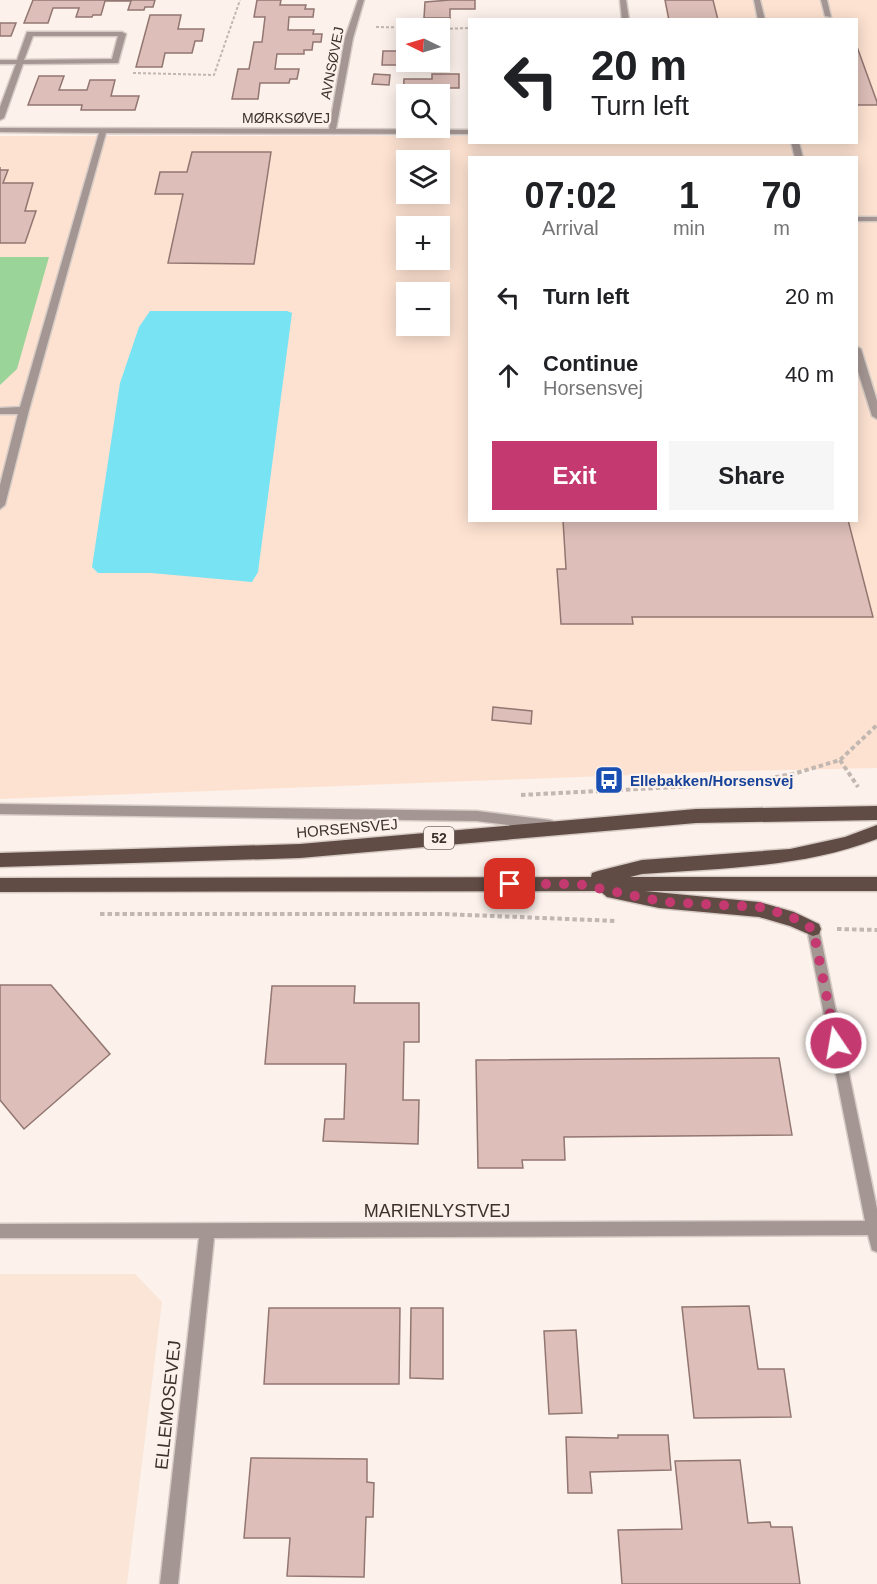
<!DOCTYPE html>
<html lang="en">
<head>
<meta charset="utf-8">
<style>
	body { margin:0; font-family:Helvetica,sans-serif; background:#f6f6f6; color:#202124; height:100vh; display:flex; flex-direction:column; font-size:22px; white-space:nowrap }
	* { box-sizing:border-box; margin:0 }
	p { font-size:20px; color:#757577 }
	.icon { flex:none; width:33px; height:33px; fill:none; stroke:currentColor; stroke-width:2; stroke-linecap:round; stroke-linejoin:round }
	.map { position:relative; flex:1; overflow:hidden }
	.panel { position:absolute; left:468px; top:156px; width:390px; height:366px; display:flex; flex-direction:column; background:#fff; border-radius:0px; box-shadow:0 3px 15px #0003 }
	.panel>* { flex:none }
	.hud { position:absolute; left:468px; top:18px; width:390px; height:126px; border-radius:0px; box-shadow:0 3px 15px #0003; background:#fff; color:#202124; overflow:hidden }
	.needle { width:39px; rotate:275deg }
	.buttons { position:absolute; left:396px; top:18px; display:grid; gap:12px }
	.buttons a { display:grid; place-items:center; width:54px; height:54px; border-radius:0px; background:#fff; box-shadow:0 3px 15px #0003; font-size:30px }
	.pin { position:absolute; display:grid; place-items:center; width:51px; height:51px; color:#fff; margin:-26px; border-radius:12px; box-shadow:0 3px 9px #0006 }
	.me { position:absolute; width:66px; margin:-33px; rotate:348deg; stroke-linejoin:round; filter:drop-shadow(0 0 4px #0008) }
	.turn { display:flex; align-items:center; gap:21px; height:126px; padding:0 24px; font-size:27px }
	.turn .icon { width:78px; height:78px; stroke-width:2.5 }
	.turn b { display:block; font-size:42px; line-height:51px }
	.eta { display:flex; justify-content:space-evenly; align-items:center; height:102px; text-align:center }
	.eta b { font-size:36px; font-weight:600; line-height:42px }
	.primary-button { display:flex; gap:12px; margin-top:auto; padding:12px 24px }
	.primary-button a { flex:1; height:69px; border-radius:0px; background:#c4396f; color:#fff; font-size:24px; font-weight:600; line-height:69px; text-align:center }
	.primary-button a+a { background:#f6f6f6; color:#202124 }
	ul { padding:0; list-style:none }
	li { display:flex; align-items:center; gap:18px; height:78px; padding:0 24px }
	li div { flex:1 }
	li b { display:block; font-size:22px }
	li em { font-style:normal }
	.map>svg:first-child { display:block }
	.built { fill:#fde2d1; fill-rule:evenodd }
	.education { fill:#fae5d7 }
	.forest { fill:#9bd499 }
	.water { fill:#78e3f3 }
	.building { fill:#ddbeb8; stroke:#927671; stroke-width:1.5 }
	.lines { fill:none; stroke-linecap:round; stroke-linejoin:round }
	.service-casing { stroke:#d6cbc5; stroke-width:3 }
	.minor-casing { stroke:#d6cbc5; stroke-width:3 }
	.primary-casing { stroke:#d6cbc5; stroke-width:3 }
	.path-far1 { stroke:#c2b7b1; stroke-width:2; stroke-dasharray:3 2; stroke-linecap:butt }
	.path { stroke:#c2b7b1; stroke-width:4; stroke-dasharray:4.5 3; stroke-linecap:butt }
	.service { fill:#a49693; fill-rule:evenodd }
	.minor { fill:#a49693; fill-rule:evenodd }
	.primary { fill:#614b45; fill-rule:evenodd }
	.route { stroke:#c4396f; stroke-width:10; stroke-dasharray:0 18 }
	.labels { text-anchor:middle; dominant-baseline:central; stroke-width:4.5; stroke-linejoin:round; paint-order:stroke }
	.far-street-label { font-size:14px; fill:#3d332c; stroke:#fcf1eb }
	.shield { fill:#fcf1eb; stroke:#766c65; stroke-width:1.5 }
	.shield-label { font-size:14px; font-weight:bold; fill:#3d332c }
	.transit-label { font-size:15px; font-weight:bold; fill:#164399; stroke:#fcf1eb; text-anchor:start }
	.street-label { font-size:15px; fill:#3d332c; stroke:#fcf1eb }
	.near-street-label { font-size:18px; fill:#3d332c; stroke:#fcf1eb }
</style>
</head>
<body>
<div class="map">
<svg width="877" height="1584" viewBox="0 0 877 1584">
	<rect width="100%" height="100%" fill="#fcf1eb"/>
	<path class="built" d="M664,0H877V768L736,771L0,799V136H469L470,142H856V20L667,19ZM470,158H856V520H470ZM406,160H440V194H406ZM406,226H440V260H406ZM406,292H440V326H406Z"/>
	<polygon class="education" points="0,1274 135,1274 162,1302 127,1584 0,1584"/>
	<polygon class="forest" points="0,257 49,257 17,369 0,385"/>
	<polygon class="water" points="150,311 287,311 292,313 258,572 252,582 151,573 98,573 92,567 120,383 139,327"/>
	<g class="building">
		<polygon points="33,0 155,0 153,7 145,7 144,10 128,10 131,1 105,1 101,15 93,15 92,17 76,17 79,8 53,8 48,23 24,23"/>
		<polygon points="257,0 281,0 280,5 306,5 305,9 314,9 313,17 289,17 288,30 314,30 313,34 322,34 321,42 313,42 312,50 304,50 304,54 277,54 275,69 299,69 297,79 290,79 289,83 260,83 258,99 232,99 238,69 249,69 254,42 262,42 265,17 254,17"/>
		<polygon points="450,0 475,0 475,9 450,9 450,18 424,18 425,2"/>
		<polygon points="665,0 713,0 718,20 669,20"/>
		<polygon points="150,15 181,15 178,29 204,29 202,41 195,41 192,53 165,53 162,67 136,67"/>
		<polygon points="0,23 16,23 11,36 0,36"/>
		<polygon points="856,44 877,102 877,105 856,105"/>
		<polygon points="383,51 406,51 409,65 382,65"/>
		<polygon points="374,74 390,75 389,85 372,84"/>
		<polygon points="432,74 459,74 459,88 433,88 433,94 406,94 406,99 403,99 404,79 432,79"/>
		<polygon points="39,76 64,76 59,90 87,90 90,80 115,80 111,96 139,96 135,110 81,110 82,105 28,105"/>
		<polygon points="192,152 271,152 254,264 168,263 183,194 155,194 160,172 187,172"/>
		<polygon points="0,167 0,170 8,170 3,183 33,183 25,211 36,211 25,243 0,243"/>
		<polygon points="563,520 848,520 873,617 632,617 633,624 561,624 557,569 566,569"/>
		<polygon points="493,707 532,711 531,724 492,720"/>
		<polygon points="0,985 51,985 110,1054 24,1129 0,1100"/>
		<polygon points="272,986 355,986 354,1003 419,1003 419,1042 404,1042 403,1100 419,1100 418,1144 323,1141 325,1119 344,1119 346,1064 265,1064"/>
		<polygon points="779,1058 792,1135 564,1137 565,1160 522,1160 523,1168 478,1168 476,1060"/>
		<polygon points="749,1306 758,1369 784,1369 791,1417 694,1418 682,1307"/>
		<polygon points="269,1308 400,1308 399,1384 264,1384"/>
		<polygon points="411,1308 443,1308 443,1379 410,1378"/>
		<polygon points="576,1330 582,1413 549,1414 544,1331"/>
		<polygon points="618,1435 668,1435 671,1470 590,1472 592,1493 568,1493 566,1437 618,1438"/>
		<polygon points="251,1458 367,1459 367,1482 374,1483 373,1517 366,1517 364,1577 287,1576 290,1538 244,1538"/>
		<polygon points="740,1460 748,1523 770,1522 771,1527 792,1527 800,1584 622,1584 618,1530 682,1529 675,1461"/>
	</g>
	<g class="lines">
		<g class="service-casing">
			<g id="service">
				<polygon points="821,0 827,0 831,17 825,16"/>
				<polygon points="0,804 477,811 549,820 553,821 555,825 553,829 549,830 477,821 0,814"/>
			</g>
		</g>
		<g class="minor-casing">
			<g id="minor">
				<polygon points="358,0 364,0 353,38 336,129 470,130 470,134 106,133 29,410 5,505 0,509 0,485 18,414 0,414 0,408 20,407 99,133 0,132 0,128 329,129 345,38"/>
				<polygon points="620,0 626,0 629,20 622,20"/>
				<polygon points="754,0 760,0 765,20 758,20"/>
				<path d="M27,32H122L126,34L118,63L23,64L4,118L0,120V107L16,64H0V60H17ZM33,36H118L112,59L24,60Z"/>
				<polygon points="791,142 799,142 803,158 795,158"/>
				<rect x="856" y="217" width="21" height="4"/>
				<polygon points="856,346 861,349 877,401 877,419 872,416 856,365"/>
				<polygon points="813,923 818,925 819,929 877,1209 877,1252 872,1250 868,1235 214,1238 178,1584 160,1584 199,1238 0,1238 0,1224 865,1221 807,929 808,925"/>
			</g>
		</g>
		<g class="primary-casing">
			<g id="primary">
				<polygon points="877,806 877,820 696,823 300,858 0,867 0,853 300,844 696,809"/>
				<path d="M877,825V839C802,868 721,868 642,874L630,877H877V891H645L759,902L794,912L819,924L821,929L819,934L813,936L790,926L759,917L659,908L607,897L600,891L0,892V878L591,877L592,873L598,871L642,860L790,849L845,837Z"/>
			</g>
		</g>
		<g class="path-far1">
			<polyline points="376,27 430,28"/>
			<polyline points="440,29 470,28"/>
			<polyline points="133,73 214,75 240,0"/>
		</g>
		<g class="path">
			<polyline points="840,760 858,787"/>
			<polyline points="741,785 760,786"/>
			<polyline points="521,795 736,784 793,774 840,760 877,725"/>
			<polyline points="100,914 442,914 617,921"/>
			<polyline points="837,929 877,930"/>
		</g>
		<use href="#service" class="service"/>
		<use href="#minor" class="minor"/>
		<use href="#primary" class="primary"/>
	</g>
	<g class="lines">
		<polyline class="route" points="510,884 578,884 664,902 759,907 790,916 813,929 836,1043"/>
	</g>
	<defs>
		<g id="bus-square" transform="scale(1.5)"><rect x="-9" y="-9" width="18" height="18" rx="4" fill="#1a4fb4" stroke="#fcf1eb"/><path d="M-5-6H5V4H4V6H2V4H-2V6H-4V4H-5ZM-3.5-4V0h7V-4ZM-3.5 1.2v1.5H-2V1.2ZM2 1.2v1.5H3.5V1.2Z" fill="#fff"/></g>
	</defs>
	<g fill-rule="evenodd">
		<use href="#bus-square" x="609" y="780"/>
	</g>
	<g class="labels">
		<g class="far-street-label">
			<text transform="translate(332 63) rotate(-79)">AVNSØVEJ</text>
			<text x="286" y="118">MØRKSØVEJ</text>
		</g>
		<rect class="shield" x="424" y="827" width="30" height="22" rx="4.5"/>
		<g class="shield-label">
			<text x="439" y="838">52</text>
		</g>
		<g class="transit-label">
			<text x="630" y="780">Ellebakken/Horsensvej</text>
		</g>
		<g class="street-label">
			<text transform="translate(347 828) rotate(-5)">HORSENSVEJ</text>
		</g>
		<g class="near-street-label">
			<text x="437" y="1211">MARIENLYSTVEJ</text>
			<text transform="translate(168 1405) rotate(-84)">ELLEMOSEVEJ</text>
		</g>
	</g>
</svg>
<div class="buttons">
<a><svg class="needle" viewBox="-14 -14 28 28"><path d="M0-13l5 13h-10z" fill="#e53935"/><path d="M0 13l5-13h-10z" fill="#757577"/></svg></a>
<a><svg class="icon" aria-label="search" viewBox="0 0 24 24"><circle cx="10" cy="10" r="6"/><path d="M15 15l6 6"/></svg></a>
<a><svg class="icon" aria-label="layers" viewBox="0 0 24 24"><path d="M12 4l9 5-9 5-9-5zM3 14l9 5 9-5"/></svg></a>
<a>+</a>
<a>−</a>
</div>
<div class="pin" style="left:510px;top:884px;background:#d93025"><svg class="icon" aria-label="arrive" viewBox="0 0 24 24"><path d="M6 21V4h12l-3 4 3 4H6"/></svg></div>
<svg class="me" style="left:836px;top:1043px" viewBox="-20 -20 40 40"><circle r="17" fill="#c4396f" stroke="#fff" stroke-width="3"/><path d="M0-11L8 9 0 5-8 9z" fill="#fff"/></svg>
<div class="hud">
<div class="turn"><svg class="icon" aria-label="left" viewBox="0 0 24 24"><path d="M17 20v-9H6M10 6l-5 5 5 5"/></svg><div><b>20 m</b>Turn left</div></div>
</div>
<section class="panel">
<div class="eta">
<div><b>07:02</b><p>Arrival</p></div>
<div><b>1</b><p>min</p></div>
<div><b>70</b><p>m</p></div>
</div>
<ul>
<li><svg class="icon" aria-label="left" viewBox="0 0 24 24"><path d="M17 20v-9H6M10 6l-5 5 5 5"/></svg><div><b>Turn left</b></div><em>20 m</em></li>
<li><svg class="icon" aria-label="ahead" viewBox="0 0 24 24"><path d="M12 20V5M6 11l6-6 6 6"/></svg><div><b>Continue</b><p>Horsensvej</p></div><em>40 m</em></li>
</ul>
<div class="primary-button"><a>Exit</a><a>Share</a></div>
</section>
</div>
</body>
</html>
